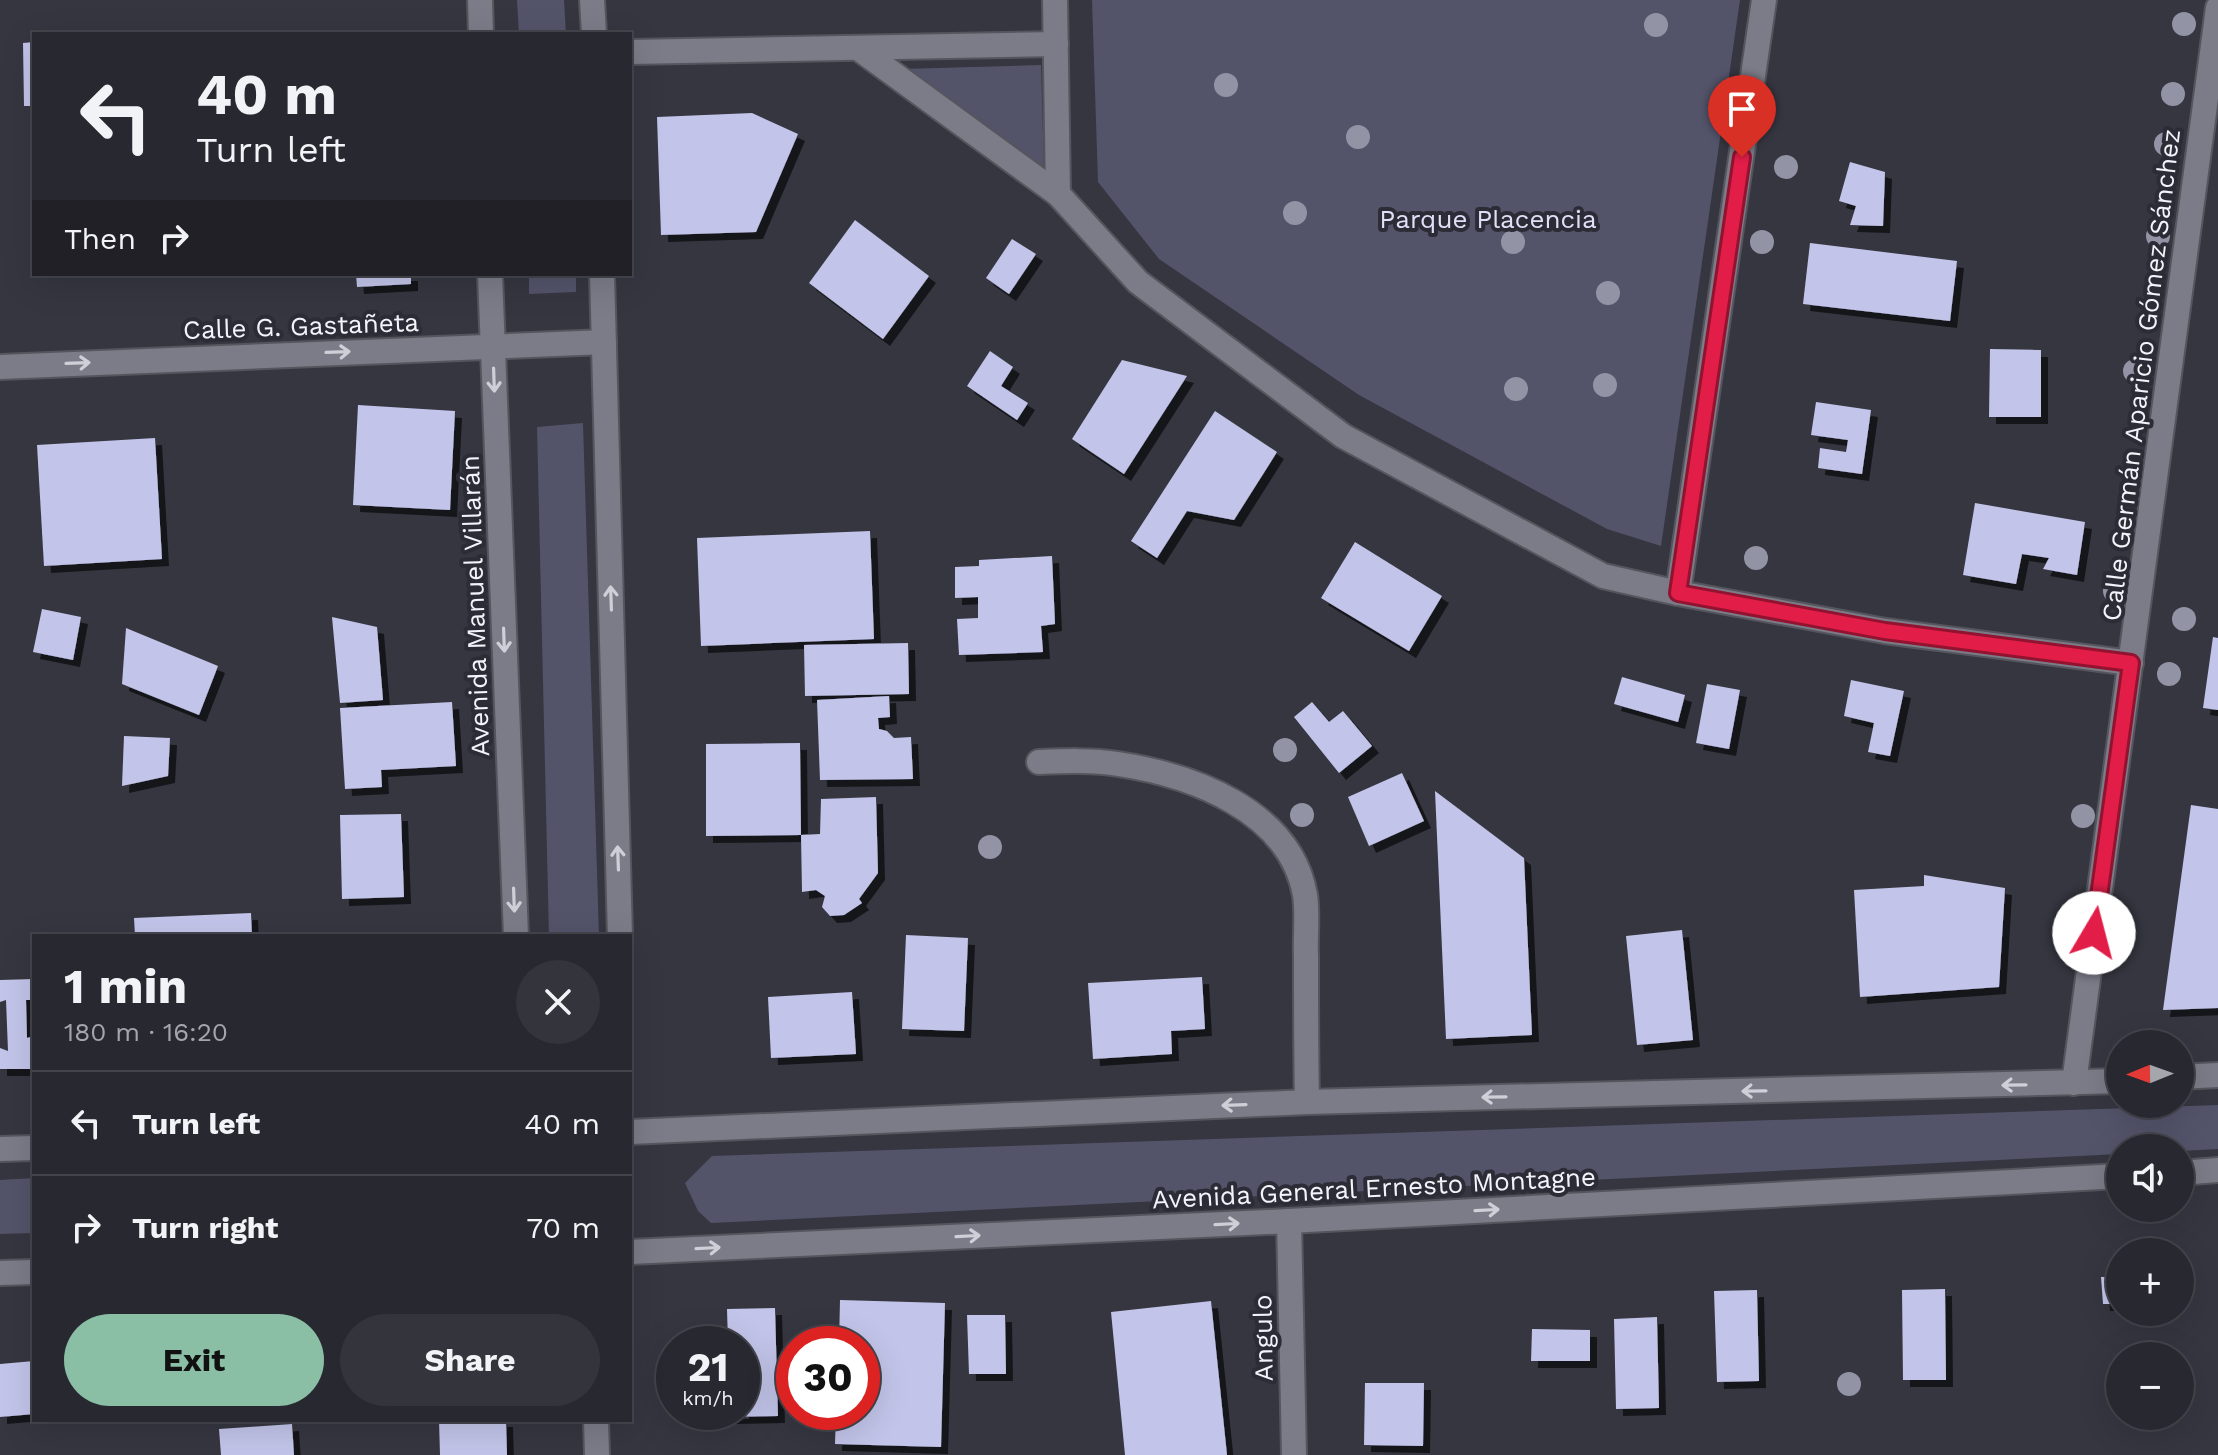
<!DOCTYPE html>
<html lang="en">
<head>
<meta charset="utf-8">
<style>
	body { margin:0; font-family:"Work Sans",sans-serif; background:#34343c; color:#f1f3f6; height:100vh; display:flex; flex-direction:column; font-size:30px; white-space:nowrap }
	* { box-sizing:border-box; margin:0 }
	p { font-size:26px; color:#a5a6ab }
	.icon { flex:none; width:44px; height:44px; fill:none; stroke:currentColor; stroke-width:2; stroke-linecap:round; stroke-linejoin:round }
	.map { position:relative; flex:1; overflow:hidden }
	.sheet { position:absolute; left:32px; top:934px; width:600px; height:488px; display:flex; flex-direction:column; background:#282830; border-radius:0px; box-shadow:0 8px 32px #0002,0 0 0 2px #44444c }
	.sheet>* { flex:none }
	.top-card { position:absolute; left:32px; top:32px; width:600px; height:244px; border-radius:0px; box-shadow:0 8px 32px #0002,0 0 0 2px #44444c; background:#282830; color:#f1f3f6; overflow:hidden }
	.needle { width:52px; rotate:269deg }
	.buttons { position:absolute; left:2106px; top:1030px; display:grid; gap:16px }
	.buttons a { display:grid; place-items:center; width:88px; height:88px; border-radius:50%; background:#282830; box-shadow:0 8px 32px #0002,0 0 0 2px #44444c; font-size:40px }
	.speed { position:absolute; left:656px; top:1326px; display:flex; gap:16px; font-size:40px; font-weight:700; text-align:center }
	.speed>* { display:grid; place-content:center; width:104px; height:104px; border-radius:50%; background:#282830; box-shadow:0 8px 32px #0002,0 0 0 2px #44444c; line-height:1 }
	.speed small { font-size:20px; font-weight:400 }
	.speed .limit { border:12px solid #d22; background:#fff; color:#111 }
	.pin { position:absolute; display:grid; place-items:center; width:68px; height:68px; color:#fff; margin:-82px -34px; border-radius:50% 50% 50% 0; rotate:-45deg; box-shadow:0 0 8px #0007 }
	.pin .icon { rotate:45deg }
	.me { position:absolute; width:88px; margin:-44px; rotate:8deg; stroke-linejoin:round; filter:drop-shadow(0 0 6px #0008) }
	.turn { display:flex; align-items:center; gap:28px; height:168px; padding:0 32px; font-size:36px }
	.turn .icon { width:104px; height:104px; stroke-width:2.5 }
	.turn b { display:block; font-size:56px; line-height:68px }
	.then { display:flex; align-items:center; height:76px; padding:0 32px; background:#0003; gap:16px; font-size:30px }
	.round { display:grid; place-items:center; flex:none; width:84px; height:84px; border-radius:42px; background:#34343c }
	.overview { display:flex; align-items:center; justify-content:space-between; height:136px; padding:0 32px }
	h1 { font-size:48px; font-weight:700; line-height:60px }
	.primary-button { display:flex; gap:16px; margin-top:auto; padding:16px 32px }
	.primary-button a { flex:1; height:92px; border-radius:48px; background:#8abfa5; color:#111; font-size:32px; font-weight:700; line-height:92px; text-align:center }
	.primary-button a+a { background:#34343c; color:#f1f3f6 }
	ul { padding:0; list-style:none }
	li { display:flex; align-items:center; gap:24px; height:104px; padding:0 32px; border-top:2px solid #44444c }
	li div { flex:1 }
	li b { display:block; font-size:30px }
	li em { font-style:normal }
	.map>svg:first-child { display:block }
	.green { fill:#53546a }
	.building { fill:#c2c4e9; filter:url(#shadow) }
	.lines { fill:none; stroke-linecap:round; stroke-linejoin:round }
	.street-casing { stroke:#55555d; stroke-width:28 }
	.secondary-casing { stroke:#55555d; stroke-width:28 }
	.street { stroke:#7b7c88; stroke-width:24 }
	.secondary { stroke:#7b7c88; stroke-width:24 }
	.tree { fill:#9294a5 }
	.oneway { stroke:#cfcfd8 }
	.route-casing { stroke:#92132f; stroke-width:20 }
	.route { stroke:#e11d48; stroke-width:14 }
	.labels { text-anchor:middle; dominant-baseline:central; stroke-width:8; stroke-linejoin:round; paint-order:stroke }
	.park-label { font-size:26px; fill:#dee0f8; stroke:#2b2c36 }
	.street-label { font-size:26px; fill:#f3f3fa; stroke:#2b2c36 }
</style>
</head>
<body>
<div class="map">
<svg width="2218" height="1455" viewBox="0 0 2218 1455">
	<defs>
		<filter id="shadow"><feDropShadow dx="7" dy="7" stdDeviation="0" flood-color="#0009"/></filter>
	</defs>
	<rect width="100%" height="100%" fill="#353640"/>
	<g class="green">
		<polygon points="517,0 564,0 566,34 519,34"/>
		<polygon points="1092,0 1740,0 1661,546 1607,529 1359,395 1159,259 1098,182"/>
		<polygon points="1041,65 1044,171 901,69"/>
		<polygon points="529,274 576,274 576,292 529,294"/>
		<polygon points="583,423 599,936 549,936 537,427"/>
		<polygon points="2218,1105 2218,1149 2180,1151 2180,1148 2120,1148 2120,1154 711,1223 698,1211 685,1183 712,1156"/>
		<polygon points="34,1178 34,1233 0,1234 0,1180"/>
	</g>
	<g class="building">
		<polygon points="34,42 34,106 24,106 23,43"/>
		<polygon points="752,113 798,134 756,232 661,235 657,117"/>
		<polygon points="1850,162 1885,172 1883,226 1850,225 1856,206 1839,201"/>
		<polygon points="855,220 929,276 883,339 809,283"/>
		<polygon points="1012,239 1036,254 1009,294 986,278"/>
		<polygon points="1810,243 1957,261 1950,321 1803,304"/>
		<polygon points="356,274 411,274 411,284 357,287"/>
		<polygon points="1990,349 2041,350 2041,417 1989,417"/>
		<polygon points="990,351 1013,367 1001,386 1028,403 1017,420 967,386"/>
		<polygon points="1122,360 1187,376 1124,474 1072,439"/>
		<polygon points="1816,402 1871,410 1862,474 1818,468 1820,448 1846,452 1848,440 1811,435"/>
		<polygon points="358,405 455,411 450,510 353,505"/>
		<polygon points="1215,411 1277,452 1234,520 1187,511 1157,558 1131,541"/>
		<polygon points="155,438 162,559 44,566 37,445"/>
		<polygon points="1975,503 2085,522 2077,575 2043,569 2049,558 2022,554 2016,584 1963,575"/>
		<polygon points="870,531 874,639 701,646 697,538"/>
		<polygon points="1355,542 1442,596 1409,651 1321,598"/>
		<polygon points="1052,556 1055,624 1041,626 1043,652 959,655 957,619 978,618 978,597 955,598 955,567 979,566 979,560"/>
		<polygon points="42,609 81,617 73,660 33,652"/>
		<polygon points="332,617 377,627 383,700 340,703"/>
		<polygon points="126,628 218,666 199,715 122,684"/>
		<polygon points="2213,637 2218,638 2218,710 2203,708"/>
		<polygon points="908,643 909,694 805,696 804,645"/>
		<polygon points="1622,677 1685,695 1678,722 1614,704"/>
		<polygon points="1851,680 1904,691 1890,756 1868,752 1874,723 1844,716"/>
		<polygon points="1707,684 1740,690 1729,749 1696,743"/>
		<polygon points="889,696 890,717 878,718 879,729 887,731 894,738 911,737 913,779 820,780 817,700"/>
		<polygon points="452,702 456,766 381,770 382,787 345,789 340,708"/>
		<polygon points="1312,702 1329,722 1343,711 1372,746 1339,773 1294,717"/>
		<polygon points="124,736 170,738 168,776 122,786"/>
		<polygon points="800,743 801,835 706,836 706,744"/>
		<polygon points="1402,773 1424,821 1369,846 1348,797"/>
		<polygon points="1435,791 1524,858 1532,1035 1446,1039"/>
		<polygon points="876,797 878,873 859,899 862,903 844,915 830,916 822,907 825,896 816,890 802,892 801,835 820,834 821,799"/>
		<polygon points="2191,805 2218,809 2218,1008 2163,1010"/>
		<polygon points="401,814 404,897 342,899 340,815"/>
		<polygon points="1924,875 2005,888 1999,987 1860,997 1854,890 1924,886"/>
		<polygon points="251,913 252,936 135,936 134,918"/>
		<polygon points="1682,930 1693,1040 1637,1045 1626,936"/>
		<polygon points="906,935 968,938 964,1031 902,1029"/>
		<polygon points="1202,977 1205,1029 1171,1031 1172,1054 1093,1059 1088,983"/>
		<polygon points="34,979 34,1000 26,1000 27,1038 34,1036 34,1069 0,1069 0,1048 8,1051 6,1000 0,1002 0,980"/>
		<polygon points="852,992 856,1054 771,1058 768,997"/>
		<polygon points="2101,1277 2120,1277 2120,1304 2103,1304"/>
		<polygon points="1945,1289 1946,1380 1903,1380 1902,1290"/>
		<polygon points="1757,1290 1759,1381 1717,1382 1714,1291"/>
		<polygon points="840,1300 945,1303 941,1447 835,1444 836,1412 862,1412 862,1344 839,1344"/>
		<polygon points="1211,1301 1227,1455 1125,1455 1111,1312"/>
		<polygon points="775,1308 778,1416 729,1417 729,1412 742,1412 742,1344 728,1344 727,1309"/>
		<polygon points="967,1315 1005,1315 1006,1374 969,1374"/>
		<polygon points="1657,1317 1659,1408 1616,1409 1614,1319"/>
		<polygon points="1532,1329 1590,1330 1590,1361 1531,1361"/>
		<polygon points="34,1361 34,1414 0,1417 0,1364"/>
		<polygon points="1365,1383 1424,1383 1423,1446 1364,1445"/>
		<polygon points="439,1420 506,1420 507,1455 440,1455"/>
		<polygon points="292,1424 294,1455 221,1455 219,1429"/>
	</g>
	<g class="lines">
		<g class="street-casing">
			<g id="street">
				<polyline points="1055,0 1058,194"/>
				<polyline points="858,48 1058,194 1138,282 1343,436 1603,576 1678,593 1885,631 2131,663"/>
				<polyline points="630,52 1056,44"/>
				<polyline points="0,367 604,342"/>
				<polyline points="1678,593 1764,0"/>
				<path d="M1039,762C1065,761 1092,760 1118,764C1191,775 1290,810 1305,895C1308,914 1305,936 1306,956C1306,1004 1306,1053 1307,1102"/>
				<polyline points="2074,1083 2218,8"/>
				<polyline points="1289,1221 1294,1455"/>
				<polyline points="596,1420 597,1455"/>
			</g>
		</g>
		<g class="secondary-casing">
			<g id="secondary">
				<polyline points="480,0 481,34"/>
				<polyline points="592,0 594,34"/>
				<polyline points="490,274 516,936"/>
				<polyline points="602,274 620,936"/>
				<polyline points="2180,1077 2218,1075"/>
				<polyline points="630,1132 1307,1102 2120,1081"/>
				<polyline points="0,1149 34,1148"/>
				<polyline points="2180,1173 2218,1170"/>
				<polyline points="630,1252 1289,1221 2120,1176"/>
				<polyline points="0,1273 34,1272"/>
			</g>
		</g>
		<use href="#street" class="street"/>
		<use href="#secondary" class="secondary"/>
	</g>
	<g class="tree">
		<circle cx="2184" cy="24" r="12"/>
		<circle cx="1656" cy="25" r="12"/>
		<circle cx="1226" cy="85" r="12"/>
		<circle cx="2173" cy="94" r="12"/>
		<circle cx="1358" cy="137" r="12"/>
		<circle cx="2166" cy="144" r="12"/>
		<circle cx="1786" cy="167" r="12"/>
		<circle cx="1295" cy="213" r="12"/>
		<circle cx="2158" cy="236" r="12"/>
		<circle cx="1513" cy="242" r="12"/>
		<circle cx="1762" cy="242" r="12"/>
		<circle cx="1608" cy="293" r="12"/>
		<circle cx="2135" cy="371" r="12"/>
		<circle cx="1605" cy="385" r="12"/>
		<circle cx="1516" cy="389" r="12"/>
		<circle cx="1756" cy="558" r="12"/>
		<circle cx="2115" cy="591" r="12"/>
		<circle cx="2184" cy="619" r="12"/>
		<circle cx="2169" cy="674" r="12"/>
		<circle cx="1285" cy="750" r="12"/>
		<circle cx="1302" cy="815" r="12"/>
		<circle cx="2083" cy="816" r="12"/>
		<circle cx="990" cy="847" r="12"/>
		<circle cx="1849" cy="1384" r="12"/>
	</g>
	<defs><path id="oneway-shaft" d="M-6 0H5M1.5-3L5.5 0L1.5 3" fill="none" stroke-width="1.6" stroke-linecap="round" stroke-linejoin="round" transform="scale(2)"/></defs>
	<g class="oneway">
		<use href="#oneway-shaft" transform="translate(338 352) rotate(-2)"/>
		<use href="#oneway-shaft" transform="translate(78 363) rotate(-2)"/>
		<use href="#oneway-shaft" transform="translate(494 380) rotate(88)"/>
		<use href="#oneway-shaft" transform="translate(611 598) rotate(-92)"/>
		<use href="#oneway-shaft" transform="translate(504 640) rotate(88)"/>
		<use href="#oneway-shaft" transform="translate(618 858) rotate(-92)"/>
		<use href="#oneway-shaft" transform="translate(514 900) rotate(88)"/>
		<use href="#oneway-shaft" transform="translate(2014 1085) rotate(179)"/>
		<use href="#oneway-shaft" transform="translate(1754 1091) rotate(179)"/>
		<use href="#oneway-shaft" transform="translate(1494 1097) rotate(179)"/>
		<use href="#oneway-shaft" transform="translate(1234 1105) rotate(178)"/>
		<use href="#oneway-shaft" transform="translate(1487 1210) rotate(-3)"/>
		<use href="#oneway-shaft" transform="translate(1227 1224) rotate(-3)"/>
		<use href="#oneway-shaft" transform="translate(968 1236) rotate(-3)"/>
		<use href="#oneway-shaft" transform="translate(708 1248) rotate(-3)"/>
	</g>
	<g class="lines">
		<g class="route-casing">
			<polyline id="route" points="1742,157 1678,593 1885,631 2131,663 2094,933"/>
		</g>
		<use href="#route" class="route"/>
	</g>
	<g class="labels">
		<g class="park-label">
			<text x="1488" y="219">Parque Placencia</text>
		</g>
		<g class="street-label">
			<text transform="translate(301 326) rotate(-2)">Calle G. Gastañeta</text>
			<text transform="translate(2141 375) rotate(-83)">Calle Germán Aparicio Gómez Sánchez</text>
			<text transform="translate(475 606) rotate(-92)">Avenida Manuel Villarán</text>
			<text transform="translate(1374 1188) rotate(-3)">Avenida General Ernesto Montagne</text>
			<text transform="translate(1263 1338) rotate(-91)">Angulo</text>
		</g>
	</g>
</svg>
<div class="buttons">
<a><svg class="needle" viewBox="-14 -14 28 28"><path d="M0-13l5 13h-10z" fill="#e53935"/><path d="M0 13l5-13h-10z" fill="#a5a6ab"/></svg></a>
<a><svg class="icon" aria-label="sound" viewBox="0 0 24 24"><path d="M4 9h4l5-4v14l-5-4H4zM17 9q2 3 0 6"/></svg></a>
<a>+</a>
<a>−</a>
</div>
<div class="speed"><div>21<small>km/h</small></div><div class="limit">30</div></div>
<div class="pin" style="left:1742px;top:157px;background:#d93025"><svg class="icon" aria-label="arrive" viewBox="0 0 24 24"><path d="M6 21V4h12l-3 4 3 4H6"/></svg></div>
<svg class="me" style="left:2094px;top:933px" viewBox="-20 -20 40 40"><circle r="19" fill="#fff"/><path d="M0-13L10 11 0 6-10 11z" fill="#e11d48"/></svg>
<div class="top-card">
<div class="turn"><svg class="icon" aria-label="left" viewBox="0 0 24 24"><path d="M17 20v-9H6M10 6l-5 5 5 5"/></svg><div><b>40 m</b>Turn left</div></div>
<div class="then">Then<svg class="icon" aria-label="right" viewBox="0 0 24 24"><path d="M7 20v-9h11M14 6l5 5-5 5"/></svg></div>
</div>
<section class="sheet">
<div class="overview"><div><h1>1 min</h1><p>180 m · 16:20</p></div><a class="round"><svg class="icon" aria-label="close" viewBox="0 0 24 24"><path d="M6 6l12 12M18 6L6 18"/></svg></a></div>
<ul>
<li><svg class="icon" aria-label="left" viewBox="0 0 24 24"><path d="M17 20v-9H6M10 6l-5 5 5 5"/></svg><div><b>Turn left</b></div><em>40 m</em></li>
<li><svg class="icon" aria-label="right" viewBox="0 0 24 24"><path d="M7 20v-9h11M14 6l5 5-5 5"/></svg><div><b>Turn right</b></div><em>70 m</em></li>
</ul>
<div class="primary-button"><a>Exit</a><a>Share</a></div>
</section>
</div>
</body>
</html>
